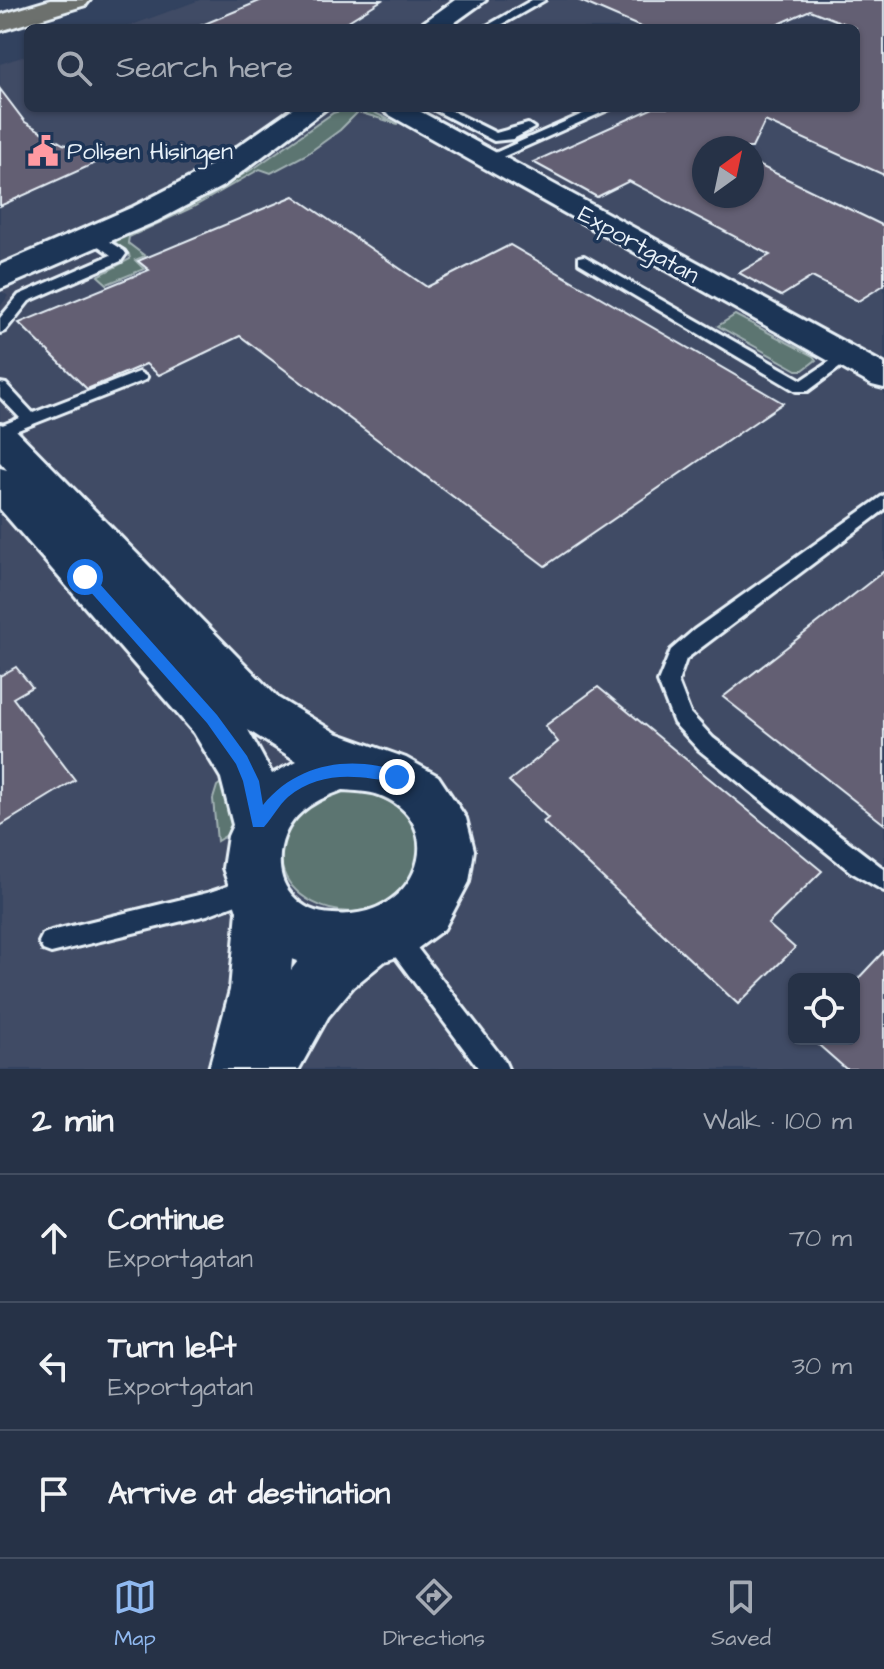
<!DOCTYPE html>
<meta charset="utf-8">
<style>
body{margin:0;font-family:"Architects Daughter",sans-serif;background:#323e52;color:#f1f3f6}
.controls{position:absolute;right:24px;bottom:24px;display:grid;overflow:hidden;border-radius:12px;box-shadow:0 2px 6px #0004}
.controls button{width:72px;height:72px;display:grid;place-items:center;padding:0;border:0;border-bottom:2px solid #424d60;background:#263247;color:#f1f3f6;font:40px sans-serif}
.compass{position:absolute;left:692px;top:136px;width:72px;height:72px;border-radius:50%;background:#263247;box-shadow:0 2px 6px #0004;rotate:33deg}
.stop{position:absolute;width:24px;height:24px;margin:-18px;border:6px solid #1a73e8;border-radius:50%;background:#fff}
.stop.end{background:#1a73e8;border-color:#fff;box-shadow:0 2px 8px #0008}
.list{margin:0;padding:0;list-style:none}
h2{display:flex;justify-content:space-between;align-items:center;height:104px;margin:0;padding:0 32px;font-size:34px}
h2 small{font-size:26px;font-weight:400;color:#a4aab4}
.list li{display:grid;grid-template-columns:52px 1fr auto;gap:24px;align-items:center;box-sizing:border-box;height:128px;padding:0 32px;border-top:2px solid #424d60}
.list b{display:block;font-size:30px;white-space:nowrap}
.list p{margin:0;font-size:26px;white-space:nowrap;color:#a4aab4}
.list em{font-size:26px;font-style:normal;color:#a4aab4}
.icon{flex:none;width:44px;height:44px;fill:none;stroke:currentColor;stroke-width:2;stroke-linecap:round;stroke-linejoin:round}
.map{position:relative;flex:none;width:884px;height:1069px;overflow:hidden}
.search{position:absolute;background:#263247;box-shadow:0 2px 6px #0004;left:24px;right:24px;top:24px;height:88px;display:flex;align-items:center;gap:20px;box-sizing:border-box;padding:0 28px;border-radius:12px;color:#a4aab4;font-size:30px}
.sheet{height:488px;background:#263247}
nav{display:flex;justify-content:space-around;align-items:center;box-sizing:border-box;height:112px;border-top:2px solid #424d60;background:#263247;font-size:22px;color:#a4aab4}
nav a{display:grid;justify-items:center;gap:4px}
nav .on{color:#90b9f0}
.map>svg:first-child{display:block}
</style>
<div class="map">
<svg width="884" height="1069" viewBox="0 0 884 1069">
<rect width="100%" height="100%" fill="#32425f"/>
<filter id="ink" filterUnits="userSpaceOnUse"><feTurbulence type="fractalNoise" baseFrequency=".0125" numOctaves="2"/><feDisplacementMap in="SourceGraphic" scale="16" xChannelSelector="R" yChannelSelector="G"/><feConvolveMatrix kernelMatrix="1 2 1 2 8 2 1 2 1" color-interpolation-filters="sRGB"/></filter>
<g filter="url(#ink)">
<path fill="#414b65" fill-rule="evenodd" d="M200,0H884V1069H0V307L8,296L0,290V64L28,55V108H856V28H124ZM704,148H752V196H704ZM794,979H854V1039H794Z"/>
<path fill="#5b7471" stroke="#a2b2b4" stroke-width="2" d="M346,109H367L398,124L358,112L340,130L307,154L271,173L260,169L193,207L129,237L128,243L145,256L135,260L144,269L107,284L98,276L130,259L129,254L115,242L116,239L198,200L256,167L333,113Z
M735,315L813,356L816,360L803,370H797L718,326Z
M233,774L235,830L217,841L213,799L217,786Z
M357,790C399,798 438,830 412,875C365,956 233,887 298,815C313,798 335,791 357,790Z"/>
<path fill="#645f73" stroke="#e8f1f8" stroke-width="2" d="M262,0H382L337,28H195Z
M578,0H884V175L765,121L752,148H704V196H752V162L884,226V285L858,301L812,277L781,296L739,273L770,255L629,181L597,197L533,162L653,108H856V28L810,10L770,28H643Z
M0,89L25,122L63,144L109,157L0,206Z
M294,196L427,287L510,245L783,403L545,566L240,336L159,375L146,364L87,389L19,323L149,270L138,261Z
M884,571V824L723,697Z
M16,667L32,687L13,698L75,780L0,826V676Z
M598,687L822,871L768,924L795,948L738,1004L543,822L548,818L509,781L558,742L545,726Z
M884,951V1069H846L812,1039H854V983Z"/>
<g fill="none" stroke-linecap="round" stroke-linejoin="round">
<defs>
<path id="service" d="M532,0H545L496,28H483Z
M431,108H446L496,133L528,124L534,128L513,139L494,141Z
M596,108H612L489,163L479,160Z
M95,233L124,251L126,254L121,261L29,301L5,331L0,333V318L19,295L111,255L90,240V234Z
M584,256L802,380L841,354H851L854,357L808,391H796L579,263V257Z
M139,372L147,377L145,380L0,437V426L20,418L0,397V383L6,384L33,413Z
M884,495V510L686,659L678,682L690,713L713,738L884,869V891L851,872L699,750L674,723L658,682L671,650L694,630Z
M252,878L260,881L263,888L260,895L207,915L51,953L43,950L39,942L43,934L51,931L207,893Z
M393,924L401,927L504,1060L508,1069H479L385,943L381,935L385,927Z"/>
<path id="minor" d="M382,108H414L884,364V388L872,385L386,113Z"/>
<path id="tertiary" d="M455,0H486L447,28H416Z
M293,108H327L223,186L157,221L0,289V265L133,207L201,172Z
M0,424L14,428L278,698L336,733L406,758L438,776L466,818L474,850L469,882L444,929L414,951L385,961L353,987L328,1017L299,1069H209L230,990L237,911L223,868L228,836L233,825L221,778L194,733L0,509V468L7,470L0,462ZM248,730L297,761L272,774ZM343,790C354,791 369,791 379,795C452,822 419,922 333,914C315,913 303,908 291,894C281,882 279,870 280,854C284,818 311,801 343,790ZM292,959L298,961L291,970Z"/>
<path id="motorway" d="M50,0H90L86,5L0,31V15Z"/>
</defs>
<use href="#service" stroke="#e8f1f8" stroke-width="6"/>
<use href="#minor" stroke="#e8f1f8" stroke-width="6"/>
<use href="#tertiary" stroke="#e8f1f8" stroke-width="6"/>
<use href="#motorway" stroke="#e8f1f8" stroke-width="6"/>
<use href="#service" fill="#1d3557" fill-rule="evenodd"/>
<use href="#minor" fill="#1d3557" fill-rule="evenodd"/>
<use href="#tertiary" fill="#1d3557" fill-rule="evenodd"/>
<use href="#motorway" fill="#6c706d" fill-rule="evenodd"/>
</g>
</g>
<path fill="#1a73e8" d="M85,572L90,573L217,715L247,756L259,781L263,805C298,762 352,755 402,772V781L397,783C359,775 320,770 288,797C279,805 272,818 264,827H253L243,781L236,764L207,723L80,580L78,577Z"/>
<defs>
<symbol id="civic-bare" viewBox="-9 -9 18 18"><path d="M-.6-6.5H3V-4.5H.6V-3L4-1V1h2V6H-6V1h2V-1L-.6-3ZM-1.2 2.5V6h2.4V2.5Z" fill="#ff9aa2" stroke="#1d3557" stroke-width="2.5" paint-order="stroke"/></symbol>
</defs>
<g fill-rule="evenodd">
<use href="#civic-bare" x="21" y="129" width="44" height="44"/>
</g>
<g text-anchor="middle" stroke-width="7" stroke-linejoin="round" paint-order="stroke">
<g font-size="24" fill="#e8f1f8" stroke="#1d3557" text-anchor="start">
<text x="67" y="159">Polisen Hisingen</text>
</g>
<g font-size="24" fill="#e8f1f8" stroke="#1d3557">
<text transform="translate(639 244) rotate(29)" y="8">Exportgatan</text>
</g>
</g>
</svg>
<div class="controls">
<button><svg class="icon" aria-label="locate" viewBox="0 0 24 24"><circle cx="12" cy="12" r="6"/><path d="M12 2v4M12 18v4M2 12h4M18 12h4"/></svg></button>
</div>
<svg class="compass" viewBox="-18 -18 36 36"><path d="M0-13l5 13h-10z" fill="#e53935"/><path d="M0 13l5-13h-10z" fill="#a4aab4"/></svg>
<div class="stop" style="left:85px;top:577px"></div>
<div class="stop end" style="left:397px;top:777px"></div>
<div class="search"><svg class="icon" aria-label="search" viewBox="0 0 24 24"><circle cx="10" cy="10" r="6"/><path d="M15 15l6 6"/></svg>Search here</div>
</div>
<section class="sheet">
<h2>2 min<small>Walk · 100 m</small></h2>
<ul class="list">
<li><svg class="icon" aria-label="ahead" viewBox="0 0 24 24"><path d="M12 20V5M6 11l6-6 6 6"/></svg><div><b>Continue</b><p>Exportgatan</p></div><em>70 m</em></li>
<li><svg class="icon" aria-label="left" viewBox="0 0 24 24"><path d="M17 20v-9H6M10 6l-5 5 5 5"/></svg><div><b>Turn left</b><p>Exportgatan</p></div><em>30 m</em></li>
<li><svg class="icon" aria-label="arrive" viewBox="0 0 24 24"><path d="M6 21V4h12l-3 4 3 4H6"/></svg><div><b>Arrive at destination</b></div></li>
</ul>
</section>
<nav>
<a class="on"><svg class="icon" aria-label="map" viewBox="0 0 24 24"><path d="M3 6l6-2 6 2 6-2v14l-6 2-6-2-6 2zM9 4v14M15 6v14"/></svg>Map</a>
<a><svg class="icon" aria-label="directions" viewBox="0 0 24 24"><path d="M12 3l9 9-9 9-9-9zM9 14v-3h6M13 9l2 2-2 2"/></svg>Directions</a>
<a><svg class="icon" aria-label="saved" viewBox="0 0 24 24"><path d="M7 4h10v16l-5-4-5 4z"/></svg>Saved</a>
</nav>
